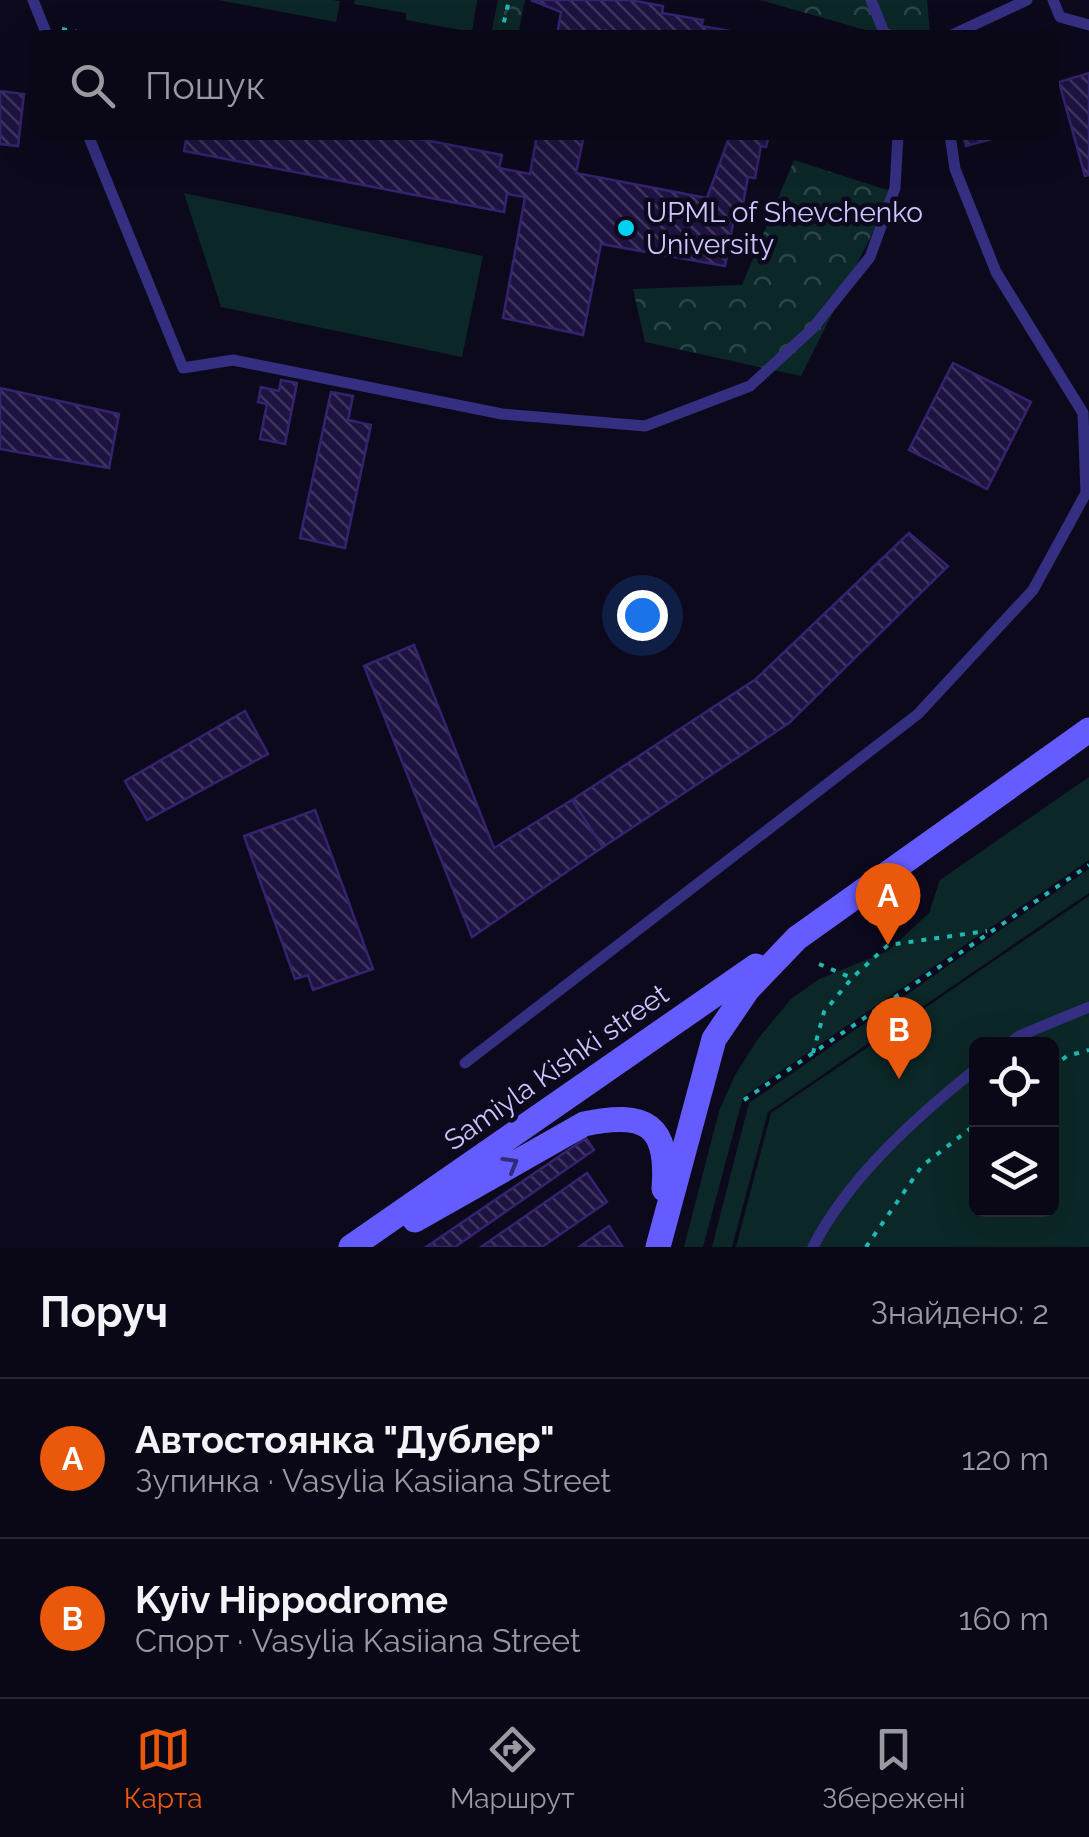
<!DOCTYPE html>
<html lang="uk">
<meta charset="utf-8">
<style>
body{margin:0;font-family:Raleway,sans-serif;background:#13101f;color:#f1f3f6}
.controls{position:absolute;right:30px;bottom:30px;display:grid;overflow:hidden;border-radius:15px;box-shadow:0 10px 40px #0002}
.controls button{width:90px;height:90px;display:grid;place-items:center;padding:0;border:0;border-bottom:2px solid #2a2835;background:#0a0716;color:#f1f3f6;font:50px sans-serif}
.you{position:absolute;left:642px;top:615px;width:35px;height:35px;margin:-25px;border:8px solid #fff;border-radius:50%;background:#1a73e8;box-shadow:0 0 0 15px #1a73e833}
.badge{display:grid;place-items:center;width:65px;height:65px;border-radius:50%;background:#ea580c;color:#fff;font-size:32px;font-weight:700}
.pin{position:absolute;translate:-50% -82px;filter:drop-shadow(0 2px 5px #0008)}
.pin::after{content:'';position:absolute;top:52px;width:35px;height:30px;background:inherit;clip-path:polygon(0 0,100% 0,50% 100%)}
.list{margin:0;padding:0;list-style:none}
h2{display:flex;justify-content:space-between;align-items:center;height:130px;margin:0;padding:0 40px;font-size:42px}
h2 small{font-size:32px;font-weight:400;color:#9999a1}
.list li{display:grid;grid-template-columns:65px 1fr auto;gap:30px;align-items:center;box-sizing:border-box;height:160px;padding:0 40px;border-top:2px solid #2a2835}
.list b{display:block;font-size:38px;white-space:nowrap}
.list p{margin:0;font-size:32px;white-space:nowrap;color:#9999a1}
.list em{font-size:32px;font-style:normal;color:#9999a1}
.icon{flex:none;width:55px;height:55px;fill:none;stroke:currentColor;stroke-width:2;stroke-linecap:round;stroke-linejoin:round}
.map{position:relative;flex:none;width:1089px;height:1247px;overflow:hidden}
.search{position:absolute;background:#0a0716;box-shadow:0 10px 40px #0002;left:30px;right:30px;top:30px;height:110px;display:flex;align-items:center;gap:25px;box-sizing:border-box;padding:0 35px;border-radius:15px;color:#9999a1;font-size:38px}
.sheet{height:450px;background:#0a0716}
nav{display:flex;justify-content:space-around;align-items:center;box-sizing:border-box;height:140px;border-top:2px solid #2a2835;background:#0a0716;font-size:28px;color:#9999a1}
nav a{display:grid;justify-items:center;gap:5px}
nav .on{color:#ea580c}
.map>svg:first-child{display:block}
</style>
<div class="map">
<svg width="1089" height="1247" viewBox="0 0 1089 1247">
<defs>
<pattern id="forest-crowns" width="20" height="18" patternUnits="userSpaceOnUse" patternTransform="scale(2.5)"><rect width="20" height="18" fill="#0c2727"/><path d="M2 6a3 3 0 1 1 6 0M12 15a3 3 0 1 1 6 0" fill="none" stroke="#2e4547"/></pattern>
<pattern id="building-back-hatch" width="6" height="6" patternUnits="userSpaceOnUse" patternTransform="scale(2.5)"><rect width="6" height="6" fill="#1e1340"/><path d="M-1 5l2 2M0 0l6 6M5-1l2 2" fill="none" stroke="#3e345d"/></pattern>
</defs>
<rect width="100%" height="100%" fill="#0d091d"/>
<path fill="#0c2727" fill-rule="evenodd" d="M218,0H332L340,1L336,22Z
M355,0H477L472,32L406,20V13L354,4Z
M184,193L483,256L462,357L221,307Z
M1089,777V860L743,1097L703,1247H684L719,1111L734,1077L757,1040L791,999L819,979L888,951L929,913L940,880Z
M1089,869V893L768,1112L732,1247H712L749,1103Z
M1089,896V1247H736L771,1113ZM976,1044H1052V1210H976Z"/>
<path fill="url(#forest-crowns)" d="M498,0H525L518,35H491Z
M760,0H927L930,35H883Z
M794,160L893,192L801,376L645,342L633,289L742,285Z"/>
<path fill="url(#building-back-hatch)" stroke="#34236e" stroke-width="2.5" d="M531,0H630L663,6L662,13L703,20L701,26L741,33L619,35L605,30L604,35H557L561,12Z
M1089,73V175L1085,176L1059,82Z
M0,91L24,94L18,146L0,144Z
M187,135H399L502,155L499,168L530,174L537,135H584L576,173L707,198L730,135H769L766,147L761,146L755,178L748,177L742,209L736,208L725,266L601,244L583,335L503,318L525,197L507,194L504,212L184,151Z
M963,135H1006L966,146Z
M953,363L1031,402L987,489L909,450Z
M281,380L297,383L285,444L260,439L267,404L258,402L261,387L279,391Z
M0,388L119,414L109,468L0,449Z
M331,392L353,396L348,420L371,425L345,548L300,538Z
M909,533L948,566L789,723L603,847L572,800L756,679Z
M414,645L494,848L572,800L603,847L472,937L364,666Z
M245,711L268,754L147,820L125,781Z
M315,810L373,969L313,990L308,975L295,979L244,836Z
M586,1138L594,1150L455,1247H426Z
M587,1173L607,1202L542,1247H481Z
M609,1226L622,1246L579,1247Z"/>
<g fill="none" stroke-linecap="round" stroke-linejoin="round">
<path stroke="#1fb9b4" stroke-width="4" stroke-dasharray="5 8" stroke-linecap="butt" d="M62,29L92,35
M501,35L509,0
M819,964L852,978
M813,1053L824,1012L852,978L888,945L987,931
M1052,1067L1067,1056L1089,1050
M744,1100L1089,865
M866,1247L922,1166L976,1124"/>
<path stroke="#342f81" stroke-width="11" d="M33,0L47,35
M871,0L885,35
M1053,0L1060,17L1089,25
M952,35L1027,0
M88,135L183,368L233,360L502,414L645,426L750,386L813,328L870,257L895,188L898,135
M1009,1044L1019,1036L1089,1007
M465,1063L918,714L1033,590L1086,493L1083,413L996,272L955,169L950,135
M813,1247C848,1178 916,1117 976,1069"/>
<path stroke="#655cff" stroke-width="25" d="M415,1220L584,1124C646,1111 669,1124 664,1189
M351,1247L756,966
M658,1247L714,1039L748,989L797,938L1089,730"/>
</g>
<defs><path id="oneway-chevron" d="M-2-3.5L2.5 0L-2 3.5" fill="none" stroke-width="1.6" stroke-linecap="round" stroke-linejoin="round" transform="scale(2.5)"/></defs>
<use stroke="#302a77" href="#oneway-chevron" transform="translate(511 1164) rotate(-30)"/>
<circle fill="#00d1f0" stroke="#0d091d" stroke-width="4" cx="626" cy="228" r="10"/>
<g text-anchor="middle" stroke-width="9" stroke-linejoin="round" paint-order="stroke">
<g font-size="28" fill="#cec5ff" stroke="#0d091d" text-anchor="start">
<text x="646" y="222">UPML of Shevchenko<tspan x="646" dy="32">University</tspan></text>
</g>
<g font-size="28" fill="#cec5ff" stroke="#0d091d">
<text transform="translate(556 1067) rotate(-35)" y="10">Samiyla Kishki street</text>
</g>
</g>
</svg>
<div class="controls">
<button><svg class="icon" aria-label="locate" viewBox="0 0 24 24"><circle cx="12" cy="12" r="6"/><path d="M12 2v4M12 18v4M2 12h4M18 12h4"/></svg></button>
<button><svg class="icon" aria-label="layers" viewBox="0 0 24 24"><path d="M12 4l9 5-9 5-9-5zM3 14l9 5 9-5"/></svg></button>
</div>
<div class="you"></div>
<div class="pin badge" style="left:888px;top:945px">A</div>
<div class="pin badge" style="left:899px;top:1079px">B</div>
<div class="search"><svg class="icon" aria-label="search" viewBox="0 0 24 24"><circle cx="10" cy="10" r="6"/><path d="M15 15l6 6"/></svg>Пошук</div>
</div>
<section class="sheet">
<h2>Поруч<small>Знайдено: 2</small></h2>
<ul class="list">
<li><span class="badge">A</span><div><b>Автостоянка &quot;Дублер&quot;</b><p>Зупинка · Vasylia Kasiiana Street</p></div><em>120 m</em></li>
<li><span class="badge">B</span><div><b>Kyiv Hippodrome</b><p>Спорт · Vasylia Kasiiana Street</p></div><em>160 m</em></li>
</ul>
</section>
<nav>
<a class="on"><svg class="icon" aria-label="map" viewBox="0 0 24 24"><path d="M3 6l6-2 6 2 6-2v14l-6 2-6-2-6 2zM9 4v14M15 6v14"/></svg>Карта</a>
<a><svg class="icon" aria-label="directions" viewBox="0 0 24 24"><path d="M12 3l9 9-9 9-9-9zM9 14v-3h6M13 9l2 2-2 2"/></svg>Маршрут</a>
<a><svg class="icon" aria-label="saved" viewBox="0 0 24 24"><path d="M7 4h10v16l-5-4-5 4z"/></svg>Збережені</a>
</nav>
